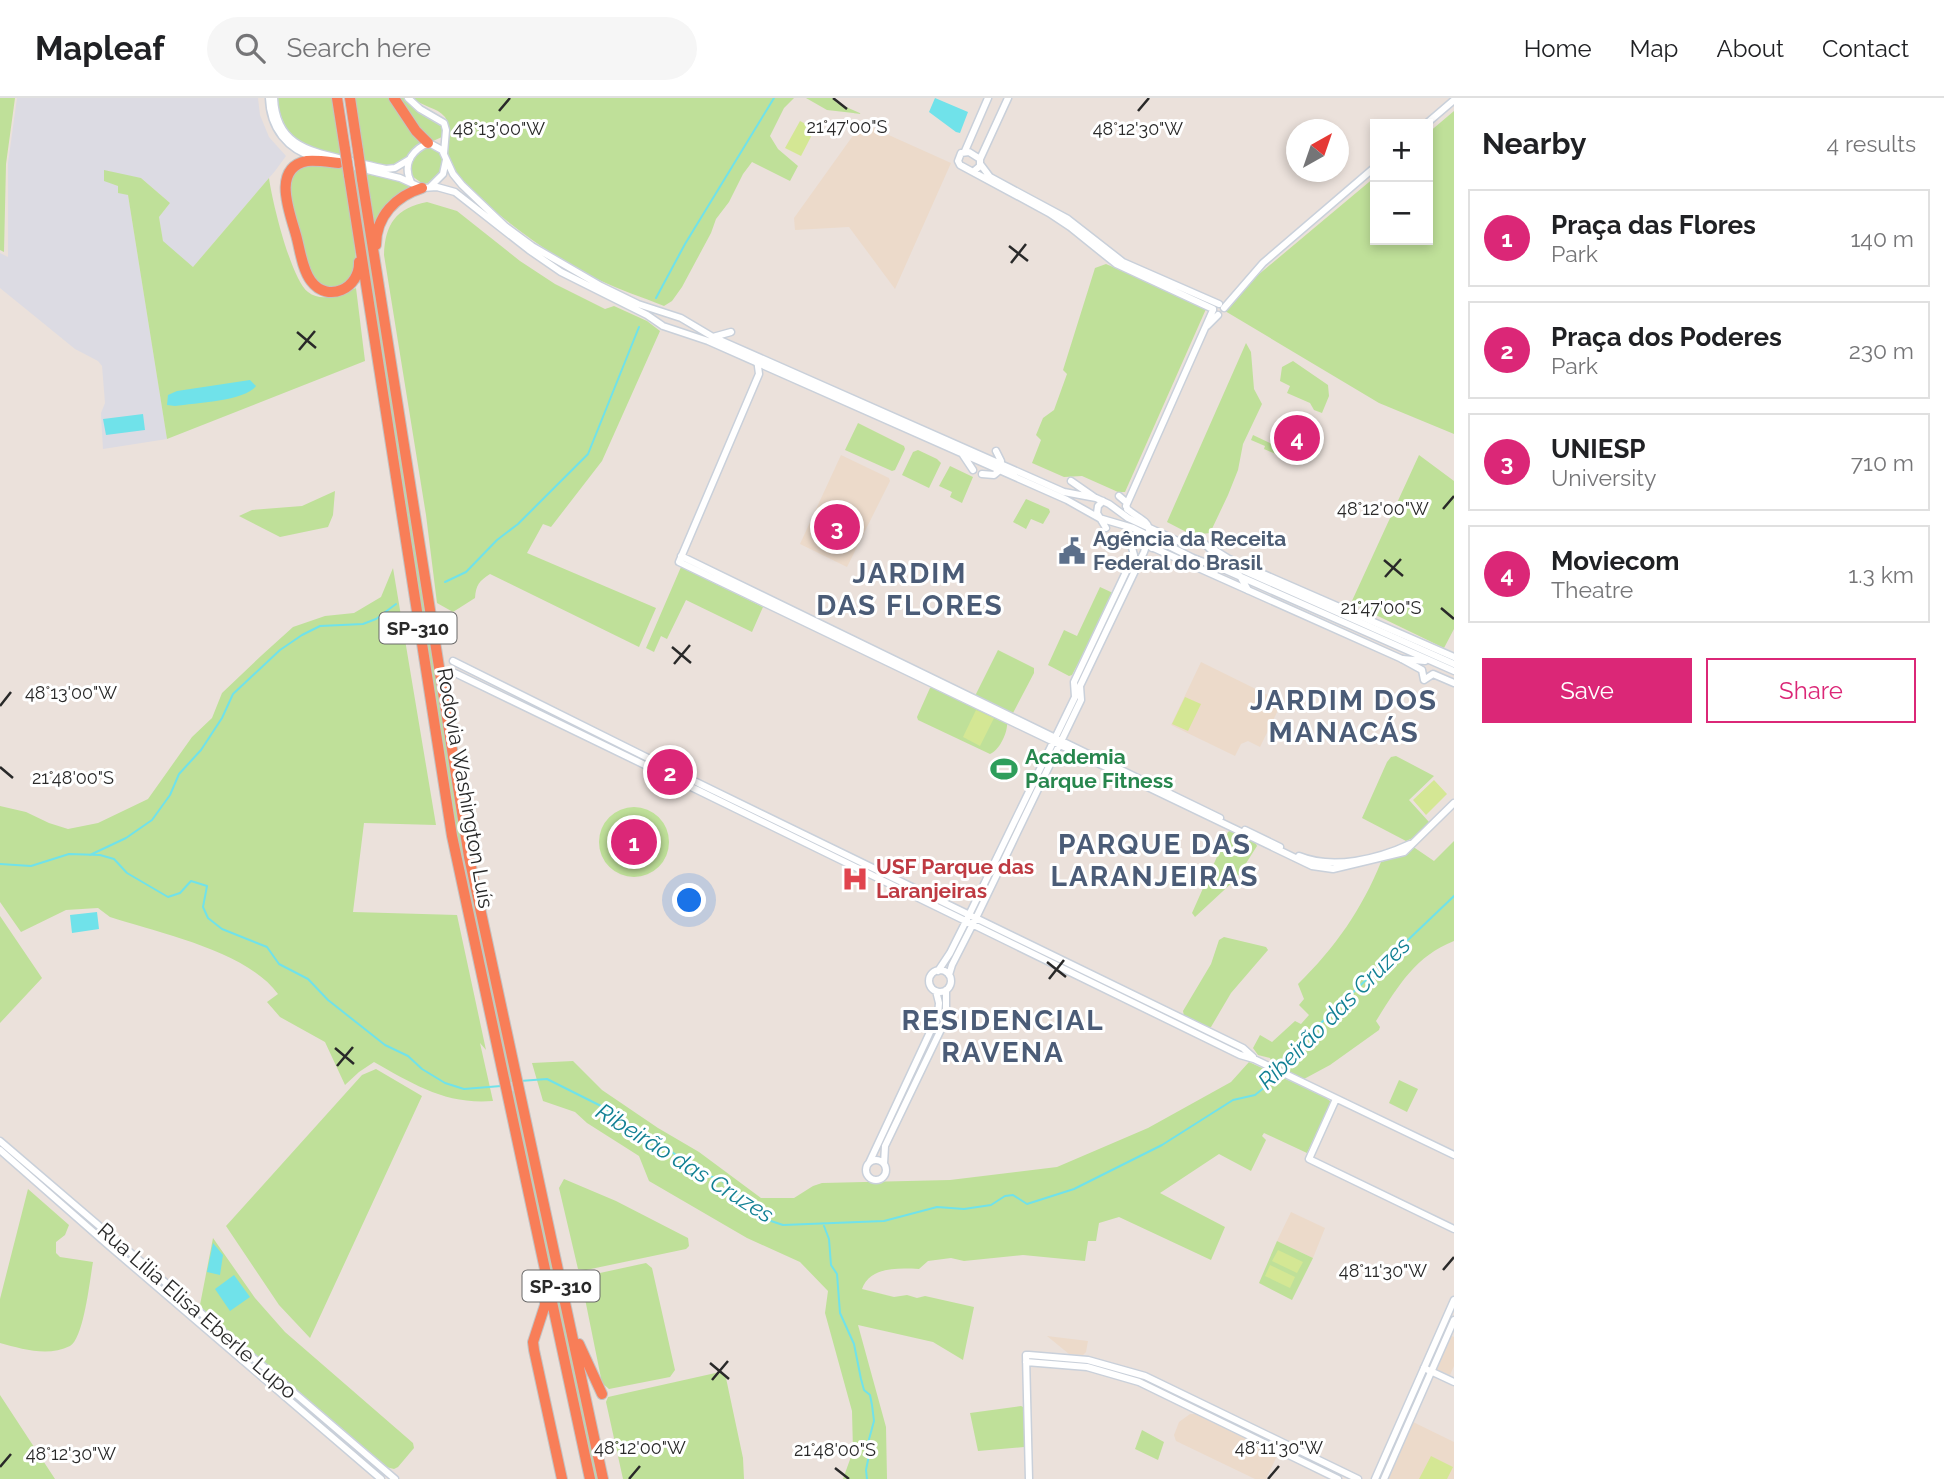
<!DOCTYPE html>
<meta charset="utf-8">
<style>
body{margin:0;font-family:Raleway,sans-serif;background:#f6f6f6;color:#202124}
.controls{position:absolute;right:21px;top:21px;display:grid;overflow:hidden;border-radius:0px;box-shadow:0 4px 10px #0003}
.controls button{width:63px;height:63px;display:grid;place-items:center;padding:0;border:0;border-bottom:2px solid #e0e0e0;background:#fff;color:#202124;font:35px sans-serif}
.compass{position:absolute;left:1286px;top:21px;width:63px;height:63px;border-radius:50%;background:#fff;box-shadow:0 4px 10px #0003;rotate:40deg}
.you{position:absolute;left:690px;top:803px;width:24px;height:24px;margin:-18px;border:5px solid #fff;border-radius:50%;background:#1a73e8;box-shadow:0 0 0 10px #1a73e833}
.badge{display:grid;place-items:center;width:46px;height:46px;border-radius:50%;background:#db2777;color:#fff;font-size:23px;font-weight:700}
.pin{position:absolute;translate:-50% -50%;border:4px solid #fff;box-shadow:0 2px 7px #0006}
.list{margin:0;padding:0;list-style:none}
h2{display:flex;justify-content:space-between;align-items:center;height:91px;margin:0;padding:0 28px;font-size:30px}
h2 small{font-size:23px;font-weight:400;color:#757577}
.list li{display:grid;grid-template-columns:46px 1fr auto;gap:21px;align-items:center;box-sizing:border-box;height:98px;margin:0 14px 14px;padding:0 14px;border:2px solid #e0e0e0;border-radius:0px}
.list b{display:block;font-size:26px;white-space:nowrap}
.list p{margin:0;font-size:23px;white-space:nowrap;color:#757577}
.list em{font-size:23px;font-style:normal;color:#757577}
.actions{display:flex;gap:14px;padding:21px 28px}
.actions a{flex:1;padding:16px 0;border:2px solid #db2777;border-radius:0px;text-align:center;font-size:24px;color:#db2777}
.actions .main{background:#db2777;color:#fff}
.icon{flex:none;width:38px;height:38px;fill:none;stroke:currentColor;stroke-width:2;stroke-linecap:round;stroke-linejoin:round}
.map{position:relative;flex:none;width:1454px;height:1381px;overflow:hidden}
header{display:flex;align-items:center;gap:42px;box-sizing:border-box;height:98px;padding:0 35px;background:#fff;border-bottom:2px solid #e0e0e0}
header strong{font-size:33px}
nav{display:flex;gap:38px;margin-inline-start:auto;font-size:24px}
.search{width:490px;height:63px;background:#f6f6f6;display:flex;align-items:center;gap:18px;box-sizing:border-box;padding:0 24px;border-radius:38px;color:#757577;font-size:26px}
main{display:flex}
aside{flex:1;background:#fff}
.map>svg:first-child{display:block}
</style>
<header>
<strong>Mapleaf</strong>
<div class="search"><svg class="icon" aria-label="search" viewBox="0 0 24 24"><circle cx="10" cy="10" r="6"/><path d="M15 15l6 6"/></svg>Search here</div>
<nav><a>Home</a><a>Map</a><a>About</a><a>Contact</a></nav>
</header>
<main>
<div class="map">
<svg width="1454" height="1381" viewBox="0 0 1454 1381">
<rect width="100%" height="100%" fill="#ebe1db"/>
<path fill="#dcdbe3" d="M17,0H258L260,17L269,39L286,58L275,73L193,169L163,144L159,119L170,105L141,80L115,76L108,72L118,88L128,97L167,341L103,351L101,315L105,305L102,268L98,263L75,251L0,190V155L8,159V65Z"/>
<path fill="#ecdaca" d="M862,25L951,65L895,191L849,129L795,132L794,120Z
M841,357L889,380L890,383L847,469L800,446Z
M1201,564L1280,603L1281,606L1260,649L1248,643L1241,646L1235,658L1171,627Z
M1291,1114L1325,1130L1313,1160L1277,1143Z
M1450,1237L1454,1239V1268L1450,1277L1435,1271Z
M1047,1238L1088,1243L1086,1254L1083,1257L1069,1256Z
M1190,1316H1198L1275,1353L1277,1358L1266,1381H1255L1176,1343L1174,1337L1179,1324Z
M1411,1323L1454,1344V1381H1386Z"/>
<path fill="#bfe099" d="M0,0H15L6,66L4,154L0,152Z
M277,0H333L342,58C303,50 283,42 277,0Z
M353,0H391L424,44C415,48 413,53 407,59C394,73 379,67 363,63Z
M397,0H405L421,15L440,24L443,32L442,39L433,43L425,38Z
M413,0H794L784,10L770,38L778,51L798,68L790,83L752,64L743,76L729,104L716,121L711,135L682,189L672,203L664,208C642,199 620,192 599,182C559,165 489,113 460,80C453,73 448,62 447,51C446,41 451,28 445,19C437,9 422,9 413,0Z
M806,0H832L837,5L862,16L827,12Z
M1454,13V336L1379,305L1225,213L1239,193L1375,79V142H1428V35Z
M432,49L439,53C447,67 440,75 430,85L423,86L412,78C408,63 417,51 432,49Z
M318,65L344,70L346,76L357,170L344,189L324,190L310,178L286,90L295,70Z
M104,72L141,80L170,105L159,119L163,143L193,169L269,80C272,103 291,181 308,194C322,205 342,196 356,190L365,263L167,341L128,97L118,95V88L104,83Z
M352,72L357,73L361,86L458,713L513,973V984H510L504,973L450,716Z
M365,76L402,83L416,90L405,95L375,135Z
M427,104L457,113L520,163L555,186L605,211L614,208L647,223L660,233L602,363L551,429L543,426L527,455L656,510L639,549L490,476C479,483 476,487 475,500L453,514L437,505L426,417L384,157C385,126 396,110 427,104Z
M1106,166L1202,207L1206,211L1125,394H1118L1082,378L1064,379L1032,365L1041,342L1036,337L1043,320L1054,312L1067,276L1063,272L1095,170Z
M1246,245L1251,254L1254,291L1262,306L1243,346L1238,372L1228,397L1210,435L1192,437L1167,424Z
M1293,263L1328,287L1329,298L1322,315L1314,312L1310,305L1287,295L1290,288L1280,283L1282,269Z
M858,325L904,348L905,351L895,372L892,373L845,352Z
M1253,337L1297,358L1294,364L1264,351L1265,348L1251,342Z
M918,352L937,361L941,365L929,390L902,377L913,354Z
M1419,357L1454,383V531L1444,550L1351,505Z
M950,368L973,379L962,405L950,399L952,394L939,388Z
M335,393L333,417L328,429L280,439L239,418L252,412L302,408Z
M1026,401L1049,411L1050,414L1043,426L1031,421L1026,431L1013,424Z
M681,469L763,509L752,534L686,502L667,541L661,538L654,554L646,550Z
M393,470L436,727L364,725L353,814L457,817L486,952L480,945L493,1003C446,1007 413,986 374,964L359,974L345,987L325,944L280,919L267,904L278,896C247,853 159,835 110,819L98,810L66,812L21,834L0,804V708L26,714L49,725L68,731L98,725L148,701L192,639L212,620L222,595L262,557L293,529L325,518L354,515L381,499Z
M1100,489L1113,495L1087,552H1085L1072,577L1069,578L1048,567L1064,532L1077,538Z
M998,552L1034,570V575L1013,615L975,598Z
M935,589L1007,625C1008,634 999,653 990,656L918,622L917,619L930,590Z
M654 674a16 16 0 1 1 32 0a16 16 0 1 1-32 0Z
M1396,658L1434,678L1409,702L1429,724L1413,740L1406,743L1362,720L1387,664L1391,659Z
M599 744a35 35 0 1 1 70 0a35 35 0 1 1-70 0Z
M1231,732L1255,744L1257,748L1236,781L1195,819L1192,815L1228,734Z
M1454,743V843C1415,858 1397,890 1376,923L1380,929L1379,932L1330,967L1304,981L1272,965L1270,960L1258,957L1253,950L1260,937L1272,944L1295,923L1301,926L1309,917L1299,907L1304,901L1298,886C1335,850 1362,811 1381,764L1408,756L1412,748L1434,763Z
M0,818L42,880L0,925Z
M1224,839L1266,849L1268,852L1231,895L1211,929L1207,930L1184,918L1183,913L1211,866L1219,842Z
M573,963L602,992L658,1030L699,1054L761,1100H794L813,1088L822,1085L950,1082L1057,1069L1148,1030L1231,984L1249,964L1325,999L1331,1004L1307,1055L1264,1035L1262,1038L1266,1042L1251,1073L1219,1056L1160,1095L1225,1129L1211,1162L1119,1119L1099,1125L1096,1143H1088L1085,1163L1023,1157L964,1163L951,1160L928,1163L919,1171C900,1170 870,1168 862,1191L894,1199L907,1197L917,1200L925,1198L974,1209L963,1262L933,1244L858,1227L886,1329L887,1381H843L853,1353L852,1313L825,1215L828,1193L800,1164L747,1140L649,1083L639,1058L587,1025L575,1014L543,1003L532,965Z
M376,971L422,998L310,1240L279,1207L226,1128L362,977Z
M1399,982L1418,991L1407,1014L1389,1005Z
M514,993L517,1003L601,1381H592L510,994Z
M564,1081L616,1103L688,1140L689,1148L686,1151L586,1172L578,1171L559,1090Z
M28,1091L69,1127L65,1137L56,1144V1155L60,1159L93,1164C90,1180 84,1240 70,1248C48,1259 22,1251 0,1245V1201Z
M213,1140L255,1200L285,1234L413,1345L414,1350L398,1369L394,1371L386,1369L199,1212Z
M1277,1143L1313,1160L1292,1202L1259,1185Z
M646,1165L652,1170L675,1272L670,1279L609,1291L602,1285L581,1181L586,1178Z
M720,1274L726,1280L743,1360L744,1381H623L606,1304L608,1299Z
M0,1297L55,1381H0Z
M1021,1308L1025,1310L1024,1349L978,1353L970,1315Z
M1142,1332L1164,1344L1158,1362L1135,1351Z"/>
<path fill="#d4e794" d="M800,23L815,31L801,58L785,50Z
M1185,599L1201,606L1188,633L1172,626Z
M976,612L994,620L980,648L963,639Z
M1434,682L1447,696L1426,717L1413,702Z
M1278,1152L1303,1164L1297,1175L1272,1163Z
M1270,1167L1295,1179L1290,1190L1265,1178Z
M1431,1358L1453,1369L1447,1381H1419Z"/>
<path fill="#70e2ea" d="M935,0L968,14L960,35L956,34L929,14Z
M250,282L256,288C245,303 195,305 175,308L167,307L168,297L177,293Z
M143,316L145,332L106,337L103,321Z
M97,814L99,831L72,835L70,817Z
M213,1145L223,1157L220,1177L207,1174Z
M234,1177L250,1199L230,1213L215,1191Z"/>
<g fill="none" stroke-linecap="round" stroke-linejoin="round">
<path stroke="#70e2ea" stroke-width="2" d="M656,200L685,146L774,0
M445,484L466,474L497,442L518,426L588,356L639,229
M90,757L126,740L152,722L170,697L179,676L201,652L222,620L233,596L280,552L302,537L320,528L363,526L376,521L396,506
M0,766L31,768L69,756L100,757L114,761L127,775L168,799L180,795L191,783L207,788L203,809L208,820L222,831L267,849L279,866L308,881L328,902L385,947L408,958L422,971L445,985L464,991L501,988
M1279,965L1454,798
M520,983L547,981L605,1010L626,1026L644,1034L701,1075L721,1082L771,1123L783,1127L884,1123L937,1109L964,1111L991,1107L1005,1098L1013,1097L1027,1106L1074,1091L1162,1047L1233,1002L1255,997L1265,989L1273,976
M824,1128L829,1141L831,1167L837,1176L840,1215L854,1246L861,1281L864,1292L870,1297L872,1307L874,1323L868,1345L870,1352L866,1372L867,1381"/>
<path stroke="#70e2ea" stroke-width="7" d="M1273,976L1279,965"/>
<defs>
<path id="tertiary" d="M408,0L420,11L444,25L446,32L444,55
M1426,26L1454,2
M965,53L988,0
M980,61L1008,0
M981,67L990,79L1068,121L1123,164L1219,206
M973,74L980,68V61L969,54L961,55L958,63L960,67L1049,115L1070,129L1116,166L1213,211
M1224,210L1263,165L1375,69
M1207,228L1218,217
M757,261L759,276L679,464L1312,768L1333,771L1404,754L1454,705
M1126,408L1213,212
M1129,439L1402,561L1422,572L1424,582L1433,576L1454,585
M1210,449L1229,461L1454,559
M681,458L1220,720
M453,563L654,663
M455,575L651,670
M650 675a19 19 0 1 1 38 0a19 19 0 1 1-38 0Z
M688,680L1243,950L1253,959
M685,686L1240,957L1254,961L1454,1057
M1245,732L1280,749
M1299,758C1333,772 1378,761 1410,746
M929 883a11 11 0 1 1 22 0a11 11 0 1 1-22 0Z
M938,873L950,855L969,817L1075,599L1074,584L1134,457L1129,439
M949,877L952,867L976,820L1081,602L1080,588L1144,454C1155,423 1148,427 1127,411L1126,404L1119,398
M1336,1001L1309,1061L1454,1131
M0,1043L395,1381
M0,1052L107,1146L381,1381
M866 1072a10 10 0 1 1 20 0a10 10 0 1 1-20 0Z
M869,1065L938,917L939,905L936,893
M884,1066L885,1048L946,921V892
M1026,1264L1087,1269L1139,1284L1338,1381
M1424,1270L1454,1284
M1029,1381L1026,1257H1029L1088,1262L1145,1278L1358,1381"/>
<path id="secondary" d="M269,0C270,30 287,52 316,60
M274,0C276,45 305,52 342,61C357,64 371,68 386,71L395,70L410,61
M347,67L400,80L422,90L437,89L455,94L529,152L561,174L647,217L663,228L708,243L1067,402L1099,420L1133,430L1193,460L1223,471L1454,573
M411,84C403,68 410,55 424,47L431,46L442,52L453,76L462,87L505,128L532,148L601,188L638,206L681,220L713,239L1064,394L1096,400L1109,406L1128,420L1180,444L1205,446L1221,462L1231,467L1454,566
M430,89L443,76L446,62
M713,239L731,234
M963,357L973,372
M982,376L994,377L1000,372L1001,363L996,353
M1071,383L1094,399
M1103,403L1098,408L1097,415L1106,430
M1152,450L1166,445
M1240,478L1248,492
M1402,561L1425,563
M1375,1381L1454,1202
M1384,1381L1454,1222"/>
<path id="motorway" d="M337,0L345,51
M350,0L358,53
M394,0L416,33L428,45
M339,65C329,64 317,62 307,63C271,70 290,115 296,137C300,151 302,171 311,183C328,206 360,190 359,164
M349,77L452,738L590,1381
M362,81L469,759L603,1381
M376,147C376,118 396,98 422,90
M545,1191V1207L533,1244L534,1252L562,1381
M579,1246L602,1296"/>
</defs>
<use href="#tertiary" stroke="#c9d0da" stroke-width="9"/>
<use href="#secondary" stroke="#c9d0da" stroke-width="9"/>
<use href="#motorway" stroke="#c3c3c3" stroke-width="12"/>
<use href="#tertiary" stroke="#fff" stroke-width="6"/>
<use href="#secondary" stroke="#fff" stroke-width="6"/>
<use href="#motorway" stroke="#f87e58" stroke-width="10"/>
<defs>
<path id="motorway-bridge" d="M345,51L349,77
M358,53L362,81"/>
</defs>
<use href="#motorway-bridge" stroke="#c3c3c3" stroke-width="12" stroke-linecap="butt"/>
<use href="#motorway-bridge" stroke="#f87e58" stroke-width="10"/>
</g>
<path fill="none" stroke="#292929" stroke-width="2.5" d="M833,0L847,11M499,13L510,0M1138,13L1149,0M1009,148L1028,163M1011,165L1026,146M297,234L316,250M299,252L315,233M1443,411L1454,398M1384,462L1403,478M1385,479L1401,461M1441,510L1454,521M672,549L691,565M674,566L690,547M0,608L11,594M0,669L13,680M1047,864L1066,879M1049,881L1064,862M335,950L354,966M337,968L353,949M1443,1172L1454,1159M710,1265L729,1281M712,1282L728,1263M0,1369L11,1356M835,1370L849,1381M629,1381L640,1368M1268,1381L1279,1368"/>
<defs>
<symbol id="civic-bare" viewBox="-9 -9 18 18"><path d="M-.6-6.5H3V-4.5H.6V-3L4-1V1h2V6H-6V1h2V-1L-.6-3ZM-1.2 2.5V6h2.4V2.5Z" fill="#5c6f8a" stroke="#fff" stroke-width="2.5" paint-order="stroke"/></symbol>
<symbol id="stadium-bare" viewBox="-9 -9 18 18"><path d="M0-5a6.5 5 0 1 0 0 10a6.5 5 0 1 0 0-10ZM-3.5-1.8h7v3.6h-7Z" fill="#2e9e5b" stroke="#fff" stroke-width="2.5" paint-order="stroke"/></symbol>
<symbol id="hospital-bare" viewBox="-9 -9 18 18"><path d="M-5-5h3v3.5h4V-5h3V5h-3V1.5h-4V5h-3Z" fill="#e0444e" stroke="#fff" stroke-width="2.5" paint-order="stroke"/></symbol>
</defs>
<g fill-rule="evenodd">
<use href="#civic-bare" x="1053" y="434" width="38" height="38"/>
<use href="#stadium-bare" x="985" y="652" width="38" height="38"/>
<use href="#hospital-bare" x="836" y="762" width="38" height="38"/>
</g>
<g text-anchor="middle" stroke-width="6" stroke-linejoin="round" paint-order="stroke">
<g fill="#fff" stroke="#696969" stroke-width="2">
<rect x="379.5" y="514.5" width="77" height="31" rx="5"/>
<rect x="522.5" y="1172.5" width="77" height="31" rx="5"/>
</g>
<g font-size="19" font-weight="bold" fill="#292929">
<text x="418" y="537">SP-310</text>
<text x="561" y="1195">SP-310</text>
</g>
<g font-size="21" font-weight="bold" fill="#4e5e75" stroke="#fff" text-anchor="start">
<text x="1093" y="448">Agência da Receita<tspan x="1093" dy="24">Federal do Brasil</tspan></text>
</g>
<g font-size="21" font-weight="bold" fill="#27864d" stroke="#fff" text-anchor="start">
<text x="1025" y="666">Academia<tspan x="1025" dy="24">Parque Fitness</tspan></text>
</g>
<g font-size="21" fill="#292929" stroke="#fff">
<text transform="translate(465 690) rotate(80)" y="7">Rodovia Washington Luís</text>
<text transform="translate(197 1213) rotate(41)" y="7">Rua Lilia Elisa Eberle Lupo</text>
</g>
<g font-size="21" font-weight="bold" fill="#be3a42" stroke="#fff" text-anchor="start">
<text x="876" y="776">USF Parque das<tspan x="876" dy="24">Laranjeiras</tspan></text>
</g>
<g font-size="23" font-style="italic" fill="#128194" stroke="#fff">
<text transform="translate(1334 915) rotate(-45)" y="8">Ribeirão das Cruzes</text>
<text transform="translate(685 1065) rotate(32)" y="8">Ribeirão das Cruzes</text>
</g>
<g font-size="28" font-weight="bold" letter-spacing="2" fill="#4b5c77" stroke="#fff">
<text x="910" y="485">JARDIM<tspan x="910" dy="32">DAS FLORES</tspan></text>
<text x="1344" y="612">JARDIM DOS<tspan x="1344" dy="32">MANACÁS</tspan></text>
<text x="1155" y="756">PARQUE DAS<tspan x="1155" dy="32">LARANJEIRAS</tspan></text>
<text x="1003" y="932">RESIDENCIAL<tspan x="1003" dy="32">RAVENA</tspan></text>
</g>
</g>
<g font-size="18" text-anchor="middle" fill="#292929" stroke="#fff" stroke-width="6" stroke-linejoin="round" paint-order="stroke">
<text x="847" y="35">21°47'00"S</text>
<text x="499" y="37">48°13'00"W</text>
<text x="1138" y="37">48°12'30"W</text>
<text x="1383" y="417">48°12'00"W</text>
<text x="1381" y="516">21°47'00"S</text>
<text x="71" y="601">48°13'00"W</text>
<text x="73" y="686">21°48'00"S</text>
<text x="1383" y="1179">48°11'30"W</text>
<text x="640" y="1356">48°12'00"W</text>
<text x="1279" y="1356">48°11'30"W</text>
<text x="835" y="1358">21°48'00"S</text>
<text x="71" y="1362">48°12'30"W</text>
</g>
</svg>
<div class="controls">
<button>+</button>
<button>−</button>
</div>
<svg class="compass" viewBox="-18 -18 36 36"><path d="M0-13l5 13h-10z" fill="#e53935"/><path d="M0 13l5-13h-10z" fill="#757577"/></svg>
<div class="you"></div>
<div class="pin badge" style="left:634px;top:744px">1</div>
<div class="pin badge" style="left:670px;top:674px">2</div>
<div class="pin badge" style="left:837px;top:429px">3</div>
<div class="pin badge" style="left:1297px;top:340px">4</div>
</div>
<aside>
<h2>Nearby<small>4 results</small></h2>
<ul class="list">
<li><span class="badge">1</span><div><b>Praça das Flores</b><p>Park</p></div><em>140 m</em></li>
<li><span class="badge">2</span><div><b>Praça dos Poderes</b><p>Park</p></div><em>230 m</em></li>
<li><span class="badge">3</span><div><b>UNIESP</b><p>University</p></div><em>710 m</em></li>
<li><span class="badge">4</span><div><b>Moviecom</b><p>Theatre</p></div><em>1.3 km</em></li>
</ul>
<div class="actions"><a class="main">Save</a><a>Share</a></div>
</aside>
</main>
